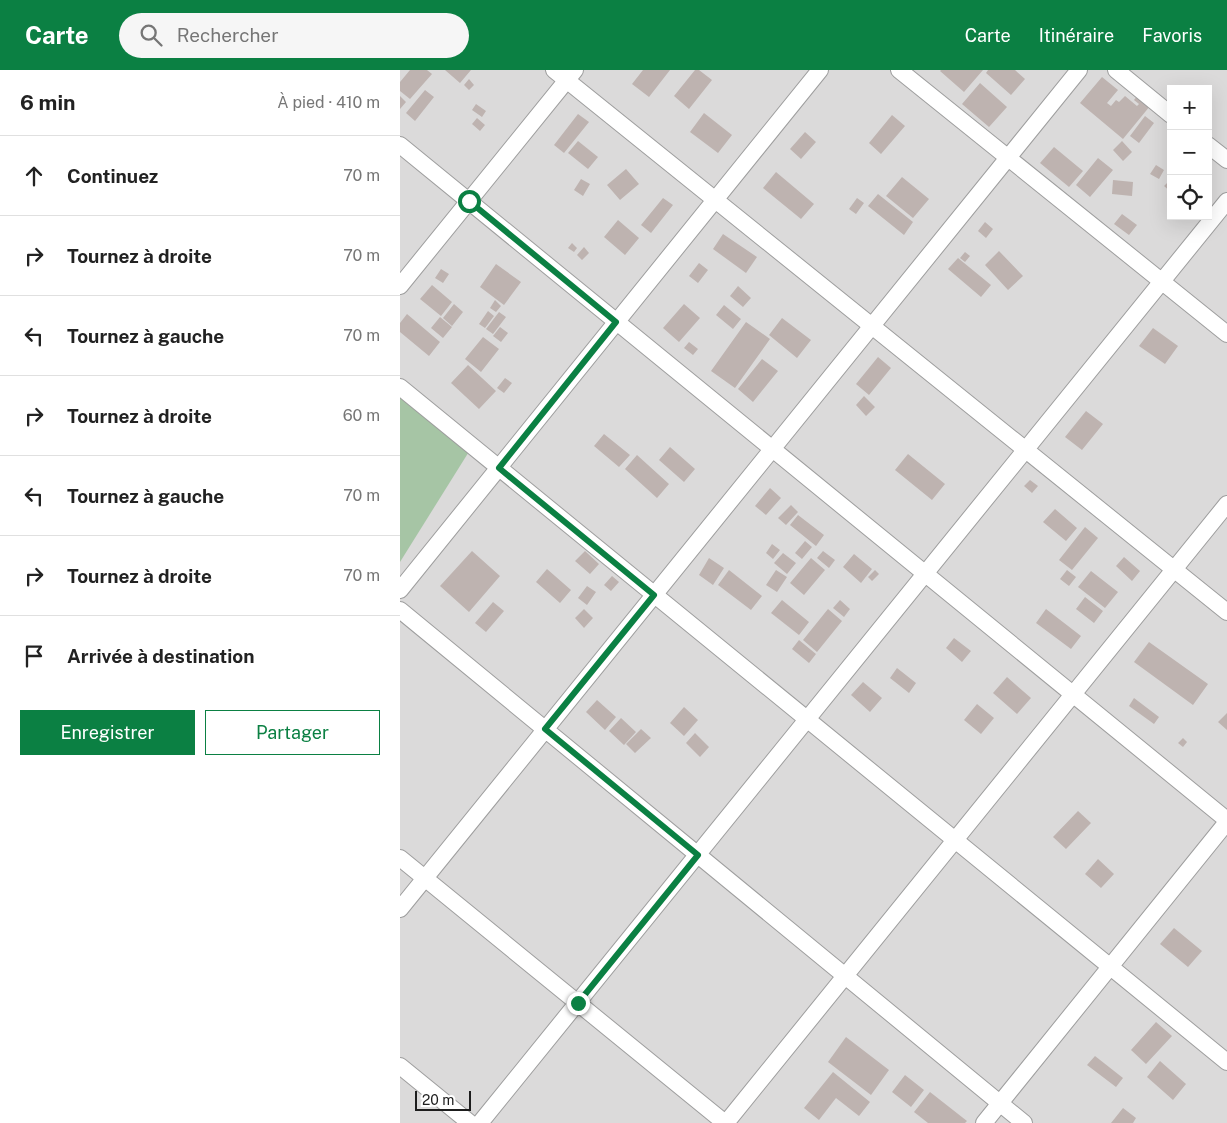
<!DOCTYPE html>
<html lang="fr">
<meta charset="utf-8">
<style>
body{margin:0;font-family:"Public Sans",sans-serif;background:#f6f6f6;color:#222}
.controls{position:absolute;right:15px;top:15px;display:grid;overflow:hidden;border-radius:0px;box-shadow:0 5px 20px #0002}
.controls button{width:45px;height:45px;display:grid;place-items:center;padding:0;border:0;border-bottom:1px solid #e0e0e0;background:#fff;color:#222;font:25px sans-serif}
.scale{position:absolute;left:15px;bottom:12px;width:56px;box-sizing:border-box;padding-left:5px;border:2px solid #1d1d1d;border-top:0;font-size:14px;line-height:18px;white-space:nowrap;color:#1d1d1d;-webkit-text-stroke:4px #fff;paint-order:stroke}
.stop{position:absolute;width:15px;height:15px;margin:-11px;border:4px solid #0b8043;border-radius:50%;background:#fff}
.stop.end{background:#0b8043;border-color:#fff;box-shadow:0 1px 5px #0008}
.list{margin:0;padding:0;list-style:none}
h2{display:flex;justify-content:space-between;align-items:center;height:65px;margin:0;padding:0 20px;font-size:21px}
h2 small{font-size:16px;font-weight:400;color:#767676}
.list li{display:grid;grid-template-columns:32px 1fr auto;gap:15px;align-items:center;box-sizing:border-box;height:80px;padding:0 20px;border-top:1px solid #e0e0e0}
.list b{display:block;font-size:19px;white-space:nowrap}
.list em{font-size:16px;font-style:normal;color:#767676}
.actions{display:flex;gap:10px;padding:15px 20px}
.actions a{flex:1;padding:11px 0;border:1px solid #0b8043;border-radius:0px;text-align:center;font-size:18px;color:#0b8043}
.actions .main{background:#0b8043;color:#fff}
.icon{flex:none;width:28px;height:28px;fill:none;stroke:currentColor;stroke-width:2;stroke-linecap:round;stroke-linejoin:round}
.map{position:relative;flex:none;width:827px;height:1053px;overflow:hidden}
header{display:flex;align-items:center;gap:30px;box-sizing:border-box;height:70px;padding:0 25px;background:#0b8043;color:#fff}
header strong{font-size:24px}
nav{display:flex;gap:28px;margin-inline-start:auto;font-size:18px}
.search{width:350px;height:45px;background:#f6f6f6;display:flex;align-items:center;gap:12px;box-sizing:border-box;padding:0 18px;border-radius:28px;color:#767676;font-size:19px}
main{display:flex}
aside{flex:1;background:#fff}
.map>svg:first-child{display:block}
</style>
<header>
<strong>Carte</strong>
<div class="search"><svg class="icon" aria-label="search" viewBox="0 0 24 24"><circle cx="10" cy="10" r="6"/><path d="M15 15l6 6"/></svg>Rechercher</div>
<nav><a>Carte</a><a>Itinéraire</a><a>Favoris</a></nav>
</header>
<main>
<aside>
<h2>6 min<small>À pied · 410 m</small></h2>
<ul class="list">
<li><svg class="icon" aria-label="ahead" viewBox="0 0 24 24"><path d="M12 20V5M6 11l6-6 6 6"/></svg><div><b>Continuez</b></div><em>70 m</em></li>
<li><svg class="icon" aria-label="right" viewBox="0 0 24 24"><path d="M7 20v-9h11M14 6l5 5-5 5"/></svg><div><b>Tournez à droite</b></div><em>70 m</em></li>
<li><svg class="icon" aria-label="left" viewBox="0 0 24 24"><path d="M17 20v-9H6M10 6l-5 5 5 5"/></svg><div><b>Tournez à gauche</b></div><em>70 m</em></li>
<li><svg class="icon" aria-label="right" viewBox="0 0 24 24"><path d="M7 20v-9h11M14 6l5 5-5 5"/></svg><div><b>Tournez à droite</b></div><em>60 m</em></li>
<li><svg class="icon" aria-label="left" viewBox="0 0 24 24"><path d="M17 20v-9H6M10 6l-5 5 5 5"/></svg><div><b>Tournez à gauche</b></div><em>70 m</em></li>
<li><svg class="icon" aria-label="right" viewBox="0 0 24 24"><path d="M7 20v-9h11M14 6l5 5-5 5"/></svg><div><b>Tournez à droite</b></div><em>70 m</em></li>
<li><svg class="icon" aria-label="arrive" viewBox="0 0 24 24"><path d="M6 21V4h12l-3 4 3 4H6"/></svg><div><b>Arrivée à destination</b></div></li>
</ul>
<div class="actions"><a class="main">Enregistrer</a><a>Partager</a></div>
</aside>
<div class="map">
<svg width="827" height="1053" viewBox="0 0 827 1053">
<rect width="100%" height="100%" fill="#ede8e3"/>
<path fill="#dbdada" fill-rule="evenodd" d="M0,0H827V1053H0ZM771,19H808V146H771Z"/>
<path fill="#a6c5a5" d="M0,324L70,380L0,492Z"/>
<path fill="#beb3b0" d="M10,0H27L32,4L10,29L0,21V12Z
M45,0H71L60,13Z
M243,0H270L249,27L232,14Z
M295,0H299L312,10L289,39L274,26Z
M541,0H583L564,22L540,1Z
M588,0H615L625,9L611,25L586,3Z
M702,7L718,20L707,33L711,36L716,30L719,32L725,26L737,36L739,34L734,30L738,25L750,36L723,69L680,33Z
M69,9L74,15L69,20L64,15Z
M580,13L607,37L589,57L562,34Z
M25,20L34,27L15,51L6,43Z
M0,26L6,32L0,39Z
M76,34L86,41L82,47L72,40Z
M304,43L332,65L318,83L290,62Z
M178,44L189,52L164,83L154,75Z
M492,45L505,56L481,84L469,73Z
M745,46L754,53L739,73L730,66Z
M77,48L85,55L80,61L72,54Z
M405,62L416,72L401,89L390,79Z
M178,71L198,87L188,99L168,83Z
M722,71L732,82L723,91L713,80Z
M654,77L683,101L669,117L640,93Z
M698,88L713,100L690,127L676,115Z
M756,95L764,100L759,109L750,104Z
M226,99L239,114L220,130L207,115Z
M376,102L414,134L401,149L363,118Z
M502,107L529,129L513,148L486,126Z
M181,109L190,114L183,126L174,120Z
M771,109V122L764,116Z
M713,110L733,112L732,126L712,124Z
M478,124L513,152L504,165L468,136Z
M263,128L273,135L251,163L241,155Z
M457,128L464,133L456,144L449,139Z
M722,144L737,155L729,165L714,154Z
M218,150L239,168L225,185L204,167Z
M585,152L593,159L586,168L578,161Z
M323,164L357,187L346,203L313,179Z
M172,173L177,178L174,182L168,178Z
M184,177L189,183L182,190L177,185Z
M599,181L623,206L608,220L585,195Z
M565,182L570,186L565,192L560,188Z
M558,188L591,215L581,227L548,199Z
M299,193L308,200L298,213L289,206Z
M96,194L121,212L104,235L80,217Z
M41,199L49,204L43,213L35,208Z
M32,215L52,232L41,246L20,229Z
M338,216L351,228L343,237L330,226Z
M95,230L101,236L96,242L90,238Z
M54,234L63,242L52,256L43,248Z
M284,234L300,248L279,272L263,258Z
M324,235L341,249L333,259L316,245Z
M88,241L94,246L85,258L79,254Z
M99,242L106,247L93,264L86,259Z
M7,244L40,272L29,286L0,262V253Z
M40,247L52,257L43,268L31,258Z
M382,248L411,270L397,288L369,265Z
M346,252L370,269L335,318L311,301Z
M100,257L108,263L101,272L93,266Z
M753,258L778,276L765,294L739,276Z
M83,267L99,279L81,302L65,289Z
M289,272L298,279L293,285L284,278Z
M478,287L491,298L469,325L456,314Z
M362,289L378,301L353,332L338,319Z
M68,295L96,321L79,339L51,313Z
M105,308L112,313L104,323L97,318Z
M464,326L475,337L466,346L456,335Z
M686,341L703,354L682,380L665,367Z
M204,364L230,385L219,397L194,376Z
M270,377L295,399L284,412L259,390Z
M508,384L545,414L532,430L495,400Z
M237,385L269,414L257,428L225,399Z
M630,410L638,416L632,423L624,416Z
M370,418L381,428L366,445L355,436Z
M391,435L398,442L386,455L378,448Z
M655,439L677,458L666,471L643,452Z
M398,445L424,465L416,476L390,455Z
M685,457L698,468L672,500L659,490Z
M405,471L412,477L402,489L395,483Z
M372,474L380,480L373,489L366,483Z
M72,481L100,506L69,542L40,516Z
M185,481L199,494L190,504L175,491Z
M423,481L435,490L429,498L417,488Z
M383,483L396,493L387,504L374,493Z
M454,484L472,499L461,513L443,497Z
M724,487L740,501L732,511L716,496Z
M309,488L324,498L313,515L299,505Z
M411,488L425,500L404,525L390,513Z
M147,499L171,520L160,533L136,512Z
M329,500L362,526L351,540L318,515Z
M376,500L387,507L377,522L366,515Z
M475,500L479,504L472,511L468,507Z
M667,500L676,507L669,516L660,509Z
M691,501L718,522L705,538L678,517Z
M212,506L219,512L211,521L204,515Z
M187,516L196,522L187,535L178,528Z
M685,527L703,541L694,553L676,539Z
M382,530L409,552L399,565L371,543Z
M440,530L450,539L444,547L433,538Z
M93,532L104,541L86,562L75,553Z
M184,539L193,548L184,558L175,548Z
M428,539L442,551L417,582L403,570Z
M646,539L681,566L671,579L636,553Z
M554,568L571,581L562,592L546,578Z
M399,570L416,584L409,593L392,579Z
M749,572L808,614L793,635L734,592Z
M497,598L516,613L509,623L490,608Z
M607,607L631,628L617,644L593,623Z
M463,612L482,628L470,642L451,625Z
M734,628L759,647L754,654L729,636Z
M197,630L216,647L205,660L186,642Z
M577,634L594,648L581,664L564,650Z
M284,637L298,650L284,666L270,653Z
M827,643V660L818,652Z
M221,648L236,662L224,675L209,661Z
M241,659L251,668L235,683L226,674Z
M295,663L309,677L300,687L286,673Z
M783,668L787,672L783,677L778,673Z
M678,741L691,753L666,779L653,767Z
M698,789L714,804L701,818L685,804Z
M774,858L802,881L788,897L760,874Z
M756,952L772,966L746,994L731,980Z
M446,967L489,1000L471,1025L428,992Z
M695,986L723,1008L716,1017L687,995Z
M760,991L786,1014L773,1030L747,1007Z
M433,1002L470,1032L459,1046L436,1028L419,1050L404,1038Z
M505,1005L524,1020L511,1037L492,1022Z
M530,1022L567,1051L565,1053H528L514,1042Z
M723,1038L736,1048L733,1053H711Z"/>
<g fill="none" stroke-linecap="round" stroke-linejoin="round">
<defs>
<path id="minor" d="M154,0L827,542
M499,0L827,264
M716,0L771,45
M0,75L827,750
M808,75L827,90
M0,216L175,0
M0,317L827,992
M0,520L420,0
M0,540L624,1053
M0,788L325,1053
M0,839L679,0
M0,996L70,1053
M80,1053L827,131
M326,1053L827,434
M584,1053L827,752"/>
</defs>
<use href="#minor" stroke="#9e9e9e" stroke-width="18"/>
<use href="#minor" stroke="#fff" stroke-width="16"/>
</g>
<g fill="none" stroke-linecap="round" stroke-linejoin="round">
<path stroke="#0b8043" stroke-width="6" d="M69,131L216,252L99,398L254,525L145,659L298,785L178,933"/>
</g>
</svg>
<div class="controls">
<button>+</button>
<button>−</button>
<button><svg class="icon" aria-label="locate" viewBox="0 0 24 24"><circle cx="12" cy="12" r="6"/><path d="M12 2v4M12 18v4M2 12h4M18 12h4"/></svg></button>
</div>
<div class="scale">20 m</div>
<div class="stop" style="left:69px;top:131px"></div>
<div class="stop end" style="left:178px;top:933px"></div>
</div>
</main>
